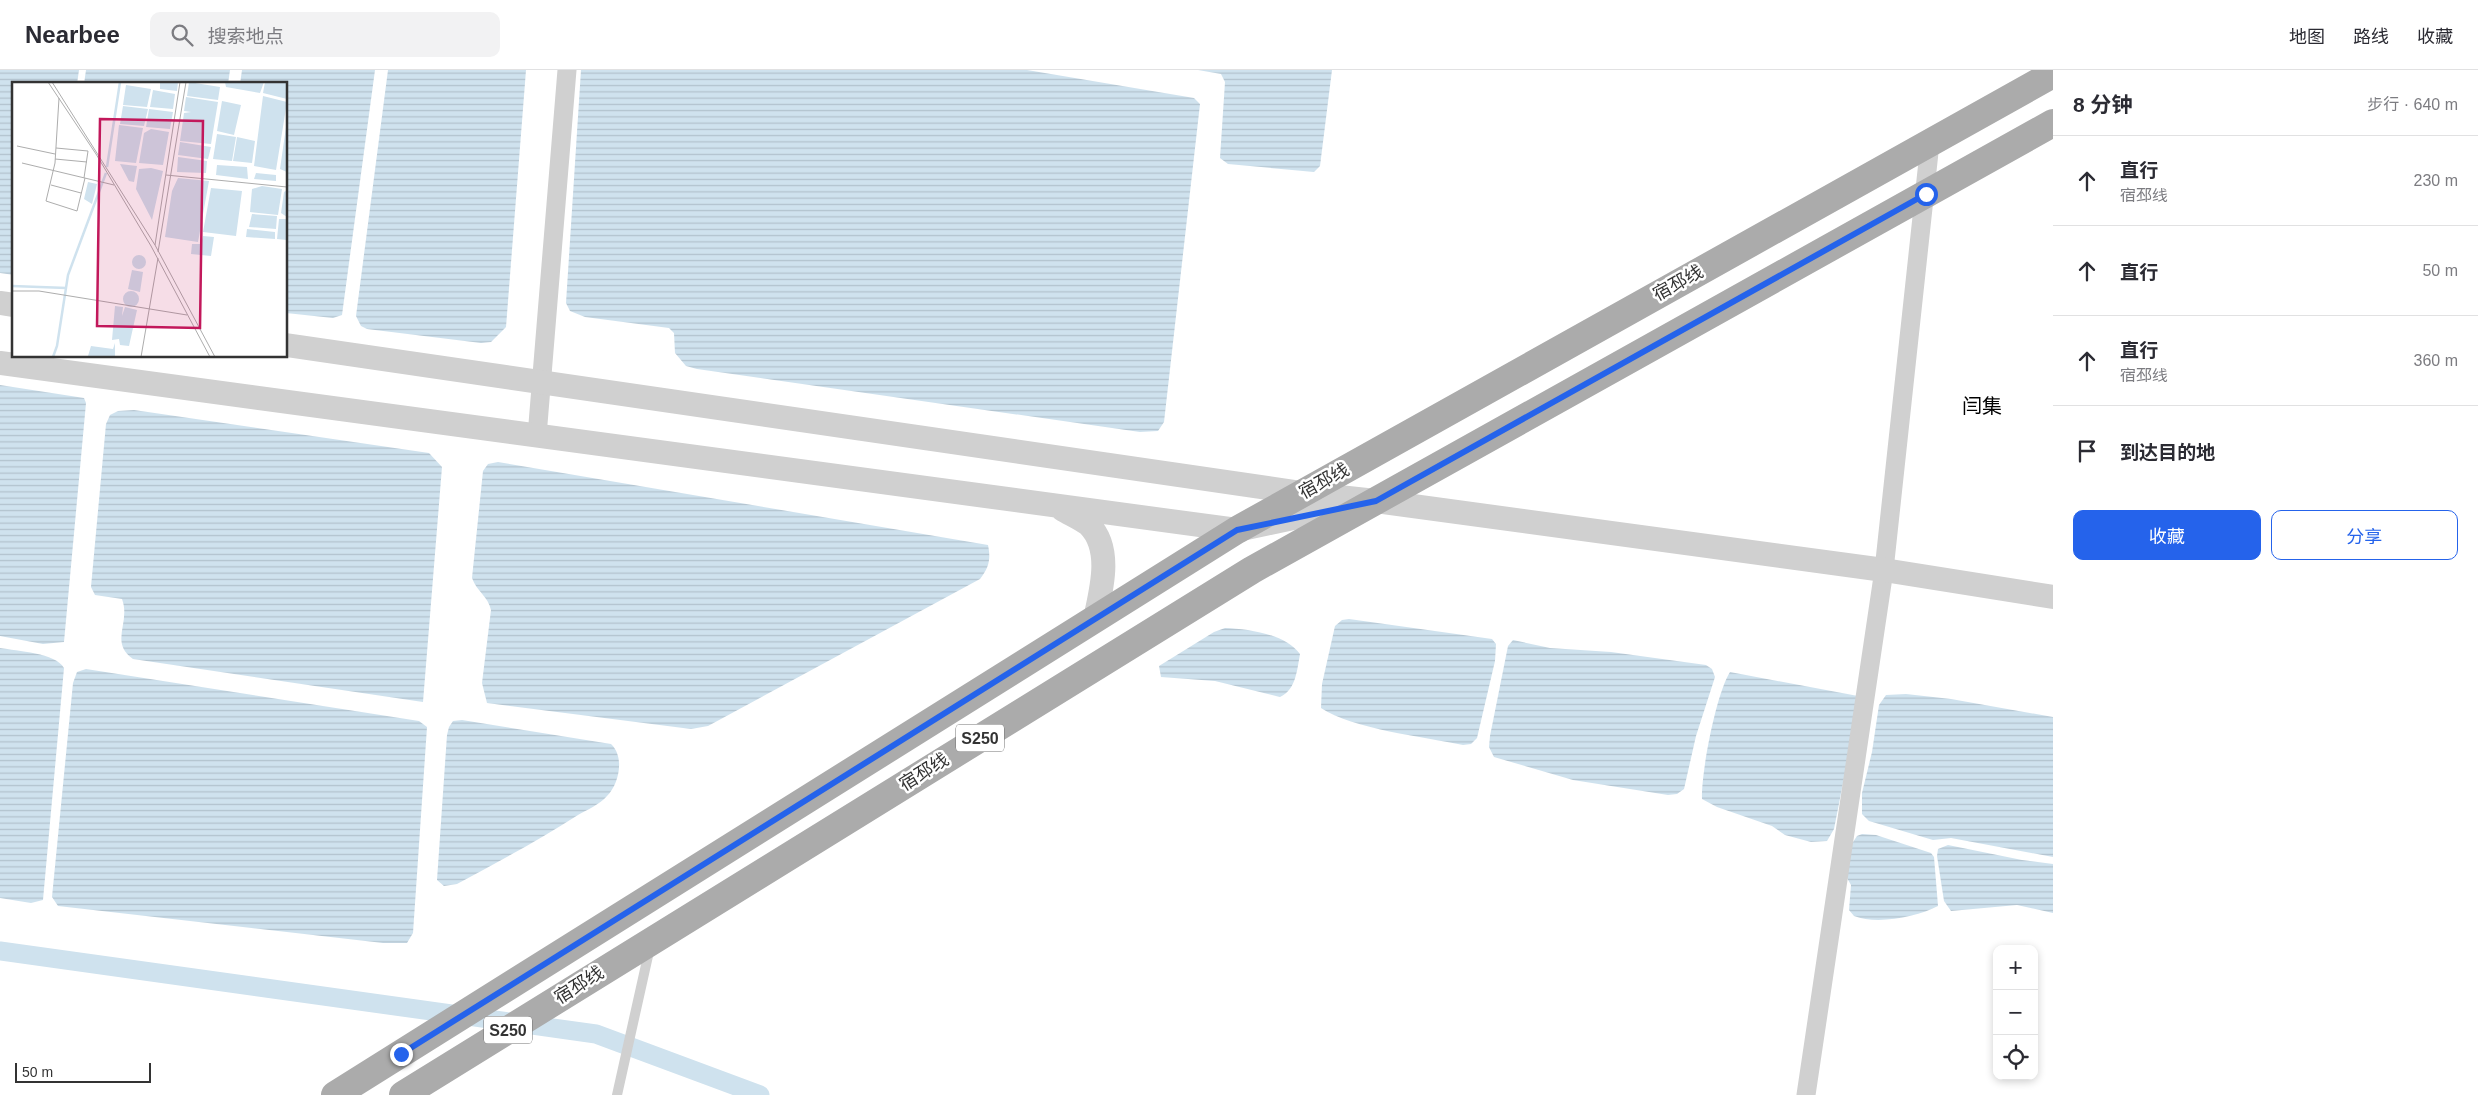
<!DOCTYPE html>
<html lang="zh">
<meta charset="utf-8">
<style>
body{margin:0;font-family:Arial,"Noto Sans SC",sans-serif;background:#f2f2f3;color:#2b2b33}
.controls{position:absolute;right:15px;bottom:15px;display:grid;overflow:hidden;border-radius:10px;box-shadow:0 2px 8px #0003}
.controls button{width:45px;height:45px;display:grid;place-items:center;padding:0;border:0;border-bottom:1px solid #e1e1e2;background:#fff;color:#2b2b33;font:25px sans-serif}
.scale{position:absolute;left:15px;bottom:12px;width:136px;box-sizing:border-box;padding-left:5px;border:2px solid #333;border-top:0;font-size:14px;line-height:18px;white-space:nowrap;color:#333;-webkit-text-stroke:4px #fff;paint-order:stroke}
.stop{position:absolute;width:15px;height:15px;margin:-11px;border:4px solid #2563eb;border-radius:50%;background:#fff}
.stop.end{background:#2563eb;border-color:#fff;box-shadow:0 1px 5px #0008}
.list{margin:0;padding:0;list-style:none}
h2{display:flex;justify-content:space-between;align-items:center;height:65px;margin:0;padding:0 20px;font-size:21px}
h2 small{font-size:16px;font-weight:400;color:#7c7c81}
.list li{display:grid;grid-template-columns:32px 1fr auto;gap:15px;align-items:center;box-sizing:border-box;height:90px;padding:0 20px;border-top:1px solid #e1e1e2}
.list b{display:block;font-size:19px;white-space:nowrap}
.list p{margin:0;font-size:16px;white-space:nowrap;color:#7c7c81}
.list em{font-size:16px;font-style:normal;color:#7c7c81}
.actions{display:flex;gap:10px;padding:15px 20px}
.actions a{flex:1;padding:11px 0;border:1px solid #2563eb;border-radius:10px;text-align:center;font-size:18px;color:#2563eb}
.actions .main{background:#2563eb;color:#fff}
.icon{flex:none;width:28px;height:28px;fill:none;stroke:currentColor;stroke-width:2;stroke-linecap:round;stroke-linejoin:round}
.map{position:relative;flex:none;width:2053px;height:1025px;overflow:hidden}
header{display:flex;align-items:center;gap:30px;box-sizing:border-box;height:70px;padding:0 25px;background:#fff;border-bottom:1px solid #e1e1e2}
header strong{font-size:24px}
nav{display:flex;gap:28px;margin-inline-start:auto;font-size:18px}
.search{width:350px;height:45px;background:#f2f2f3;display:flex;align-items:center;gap:12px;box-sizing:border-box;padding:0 18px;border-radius:10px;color:#7c7c81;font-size:19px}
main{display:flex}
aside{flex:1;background:#fff}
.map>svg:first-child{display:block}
</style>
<header>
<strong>Nearbee</strong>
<div class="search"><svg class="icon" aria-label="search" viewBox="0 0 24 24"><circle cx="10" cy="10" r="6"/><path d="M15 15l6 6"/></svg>搜索地点</div>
<nav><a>地图</a><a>路线</a><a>收藏</a></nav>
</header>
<main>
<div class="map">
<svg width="2053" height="1025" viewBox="0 0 2053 1025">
<defs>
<pattern id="water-rules" width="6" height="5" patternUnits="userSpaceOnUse" patternTransform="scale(1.25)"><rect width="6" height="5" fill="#cfe2ee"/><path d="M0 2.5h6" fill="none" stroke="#b2c2cd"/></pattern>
</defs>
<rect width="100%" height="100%" fill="#fff"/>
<path fill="url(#water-rules)" d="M0,0H79L77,14H14V205L0,203Z
M86,0H230L228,14H84Z
M242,0H375L342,245L333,248L286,243V14H240Z
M388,0H526L506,257L491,272L481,273L367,259L361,256L356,246Z
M581,0H1027L1194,28L1200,34L1164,352L1158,361L1140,362L697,299L686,296L675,283L674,263L669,258L585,247L570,241L566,233Z
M1198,0H1332L1320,96L1314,102L1228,94L1220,88L1225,12L1221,4Z
M0,315L84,328L86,333L64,572L43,574L0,566Z
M134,340L429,383L442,397L423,632L133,589C109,572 131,553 122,529L95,525L91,517L106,354L110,345L118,341Z
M498,392L988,475C991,489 989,498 980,509L708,656L691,659L487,633L482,613L491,540C488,526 477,522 472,508L483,401L488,394Z
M1349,549L1492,569L1496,574L1495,591L1477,668L1471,674L1463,675C1425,667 1352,659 1321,638L1322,614L1335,556L1342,550Z
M1225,558C1249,559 1285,564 1300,584C1297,600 1296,620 1280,627L1215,611L1161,607L1159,596L1214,562Z
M1513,570L1550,578L1611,582L1706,595L1712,599L1715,607L1696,666L1684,719L1677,724L1668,725L1573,710L1494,687L1489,677L1490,666L1508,576Z
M0,578C17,581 56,583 64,598L43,830L31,833L0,828Z
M86,599L419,651L427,657L413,863L407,873H383L58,836L52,827L73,613L77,602Z
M1730,602L1858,626L1859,632L1834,759L1827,771L1811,772L1785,765L1772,756L1717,737L1702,729C1701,703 1716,624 1730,602Z
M1906,624L1951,629L2053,647V787L1951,768L1933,770L1869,751L1862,744V723L1872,682L1879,635L1886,625Z
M462,650L611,674C625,687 619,714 607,726C600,734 587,740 578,745C539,770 498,792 457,814L444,816L437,810L447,665L449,657L453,651Z
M1862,764L1876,765L1931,783L1934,787L1938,836C1917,847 1877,855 1854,846L1849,840L1851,815L1847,808L1851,775L1857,766Z
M1948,775L2022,790L2053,794V843L2017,835L1951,841L1944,831L1937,786L1938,779Z"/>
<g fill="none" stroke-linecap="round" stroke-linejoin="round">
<path stroke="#cfe2ee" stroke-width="19" d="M0,881L596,964L760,1025"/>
<path stroke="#d0d0d0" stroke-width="10" d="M617,1025L650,877"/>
<path stroke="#d0d0d0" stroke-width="19" d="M537,366L567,0
M1806,1025L1884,500L1930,73"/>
<path stroke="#d0d0d0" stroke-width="24" d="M0,233L14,235
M286,275L1302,423L1376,431L1884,500L2053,527
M0,293L1237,460L1354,435
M1062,439C1070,444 1082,449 1089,455C1113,479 1101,521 1095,549"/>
<path stroke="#ababab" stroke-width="28" d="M335,1025L1237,460L2053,4
M403,1025L1252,500L2053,53"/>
</g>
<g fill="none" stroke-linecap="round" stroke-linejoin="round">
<path stroke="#2563eb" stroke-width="6" d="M401,984L1237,460L1376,431L1926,124"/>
</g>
<g text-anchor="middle" stroke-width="5" stroke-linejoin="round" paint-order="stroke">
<g fill="#fff" stroke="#707070" stroke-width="1">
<rect x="956" y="654.5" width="48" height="27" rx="4"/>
<rect x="484" y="946.5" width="48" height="27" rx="4"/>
</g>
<g font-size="16" font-weight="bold" fill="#333">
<text x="980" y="674">S250</text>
<text x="508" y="966">S250</text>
</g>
<g font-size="18" fill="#333" stroke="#fff">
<text transform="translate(1678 213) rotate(-29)" y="6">宿邳线</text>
<text transform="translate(1324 411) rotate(-29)" y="6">宿邳线</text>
<text transform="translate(924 702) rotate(-32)" y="6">宿邳线</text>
<text transform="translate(579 915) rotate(-32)" y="6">宿邳线</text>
</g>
<g font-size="20" fill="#000" stroke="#fff">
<text x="1982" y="343">闫集</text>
</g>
</g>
<g transform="translate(12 12)">
<rect width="275" height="275" fill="#fff"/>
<path d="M148,0H166L165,9L148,7ZM177,0L208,5L206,18L175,14ZM213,0H252L248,11L214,5ZM253,0H275V17L251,11ZM114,3L139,7L135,25L111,23ZM141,8L163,12L161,27L138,25ZM251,14L275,20L264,88L242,84ZM174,15L206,20L199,62L168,59L172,31L179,30L172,29ZM210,19L229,23L222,53L205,49ZM111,24L136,27L132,44L108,42ZM137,27L161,30L158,47L134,45ZM275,38V90L268,87ZM107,43L131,46L124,81L103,79ZM139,47L157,50L151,83L127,81L132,51ZM205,52L224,55L220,79L201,77ZM225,55L243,59L240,81L221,79ZM168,60L199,65L196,77L166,73ZM166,75L195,79L194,91L165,90ZM108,82L125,84L122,100L117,99ZM205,83L235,85L236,97L204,93ZM139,86L151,89L140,138L124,107L127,87ZM244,91L264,93V99L242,97ZM166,96L197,99L186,160L153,155L160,109ZM76,100L85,102L80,122L72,117ZM250,104L270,107L266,133L238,130L240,107ZM199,106L230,109L224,154L191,150ZM275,108V135L269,131L272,110ZM240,132L265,134L264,147L237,145ZM267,137H275V158L265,157ZM235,147L263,150V157L234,155ZM191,154L202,155L199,174L179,172L180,162H189ZM120 180a7 7 0 1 1 14 0a7 7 0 1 1-14 0ZM120,188L131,190L128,210L116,207ZM111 217a8 8 0 1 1 16 0a8 8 0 1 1-16 0ZM103,224L111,225L110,234L113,225L125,228L117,264L108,263L107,257L100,258ZM103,261V275L76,274L79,264L101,267Z" fill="#cfe2ee"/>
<path fill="none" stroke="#cfe2ee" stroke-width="2.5" d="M95,85L108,0M0,204L55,206M41,275L45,264L56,193L94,91"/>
<path fill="none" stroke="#adadad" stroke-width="1" d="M36,0L84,72L139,164L198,275M40,0L143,163L203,275M47,16L43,81L34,119L65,129L73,96M5,64L43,72M44,66L76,69L72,96M43,77L75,80M10,81L102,103M154,93L275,105M39,103L69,111M143,163L168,0M146,170L174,0M0,209H27L175,233M129,275L146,176"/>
<path fill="#c2185b" fill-opacity="0.15" stroke="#c2185b" stroke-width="2.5" d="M88,37L191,39L188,246L85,244Z"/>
<rect width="275" height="275" fill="none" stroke="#333" stroke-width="2.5"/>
</g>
</svg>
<div class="controls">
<button>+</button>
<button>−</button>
<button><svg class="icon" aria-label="locate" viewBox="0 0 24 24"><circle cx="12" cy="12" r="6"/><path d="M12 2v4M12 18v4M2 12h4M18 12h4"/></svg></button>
</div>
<div class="scale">50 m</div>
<div class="stop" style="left:1926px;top:124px"></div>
<div class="stop end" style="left:401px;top:984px"></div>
</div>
<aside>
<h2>8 分钟<small>步行 · 640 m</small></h2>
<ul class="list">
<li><svg class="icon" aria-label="ahead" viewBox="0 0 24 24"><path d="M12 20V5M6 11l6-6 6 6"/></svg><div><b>直行</b><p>宿邳线</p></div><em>230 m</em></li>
<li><svg class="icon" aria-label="ahead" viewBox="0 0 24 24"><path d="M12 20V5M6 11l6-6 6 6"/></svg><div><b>直行</b></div><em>50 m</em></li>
<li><svg class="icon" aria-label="ahead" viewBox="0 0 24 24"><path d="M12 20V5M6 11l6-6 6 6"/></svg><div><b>直行</b><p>宿邳线</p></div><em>360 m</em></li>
<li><svg class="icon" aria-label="arrive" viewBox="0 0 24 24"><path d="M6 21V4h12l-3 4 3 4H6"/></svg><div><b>到达目的地</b></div></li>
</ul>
<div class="actions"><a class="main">收藏</a><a>分享</a></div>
</aside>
</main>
